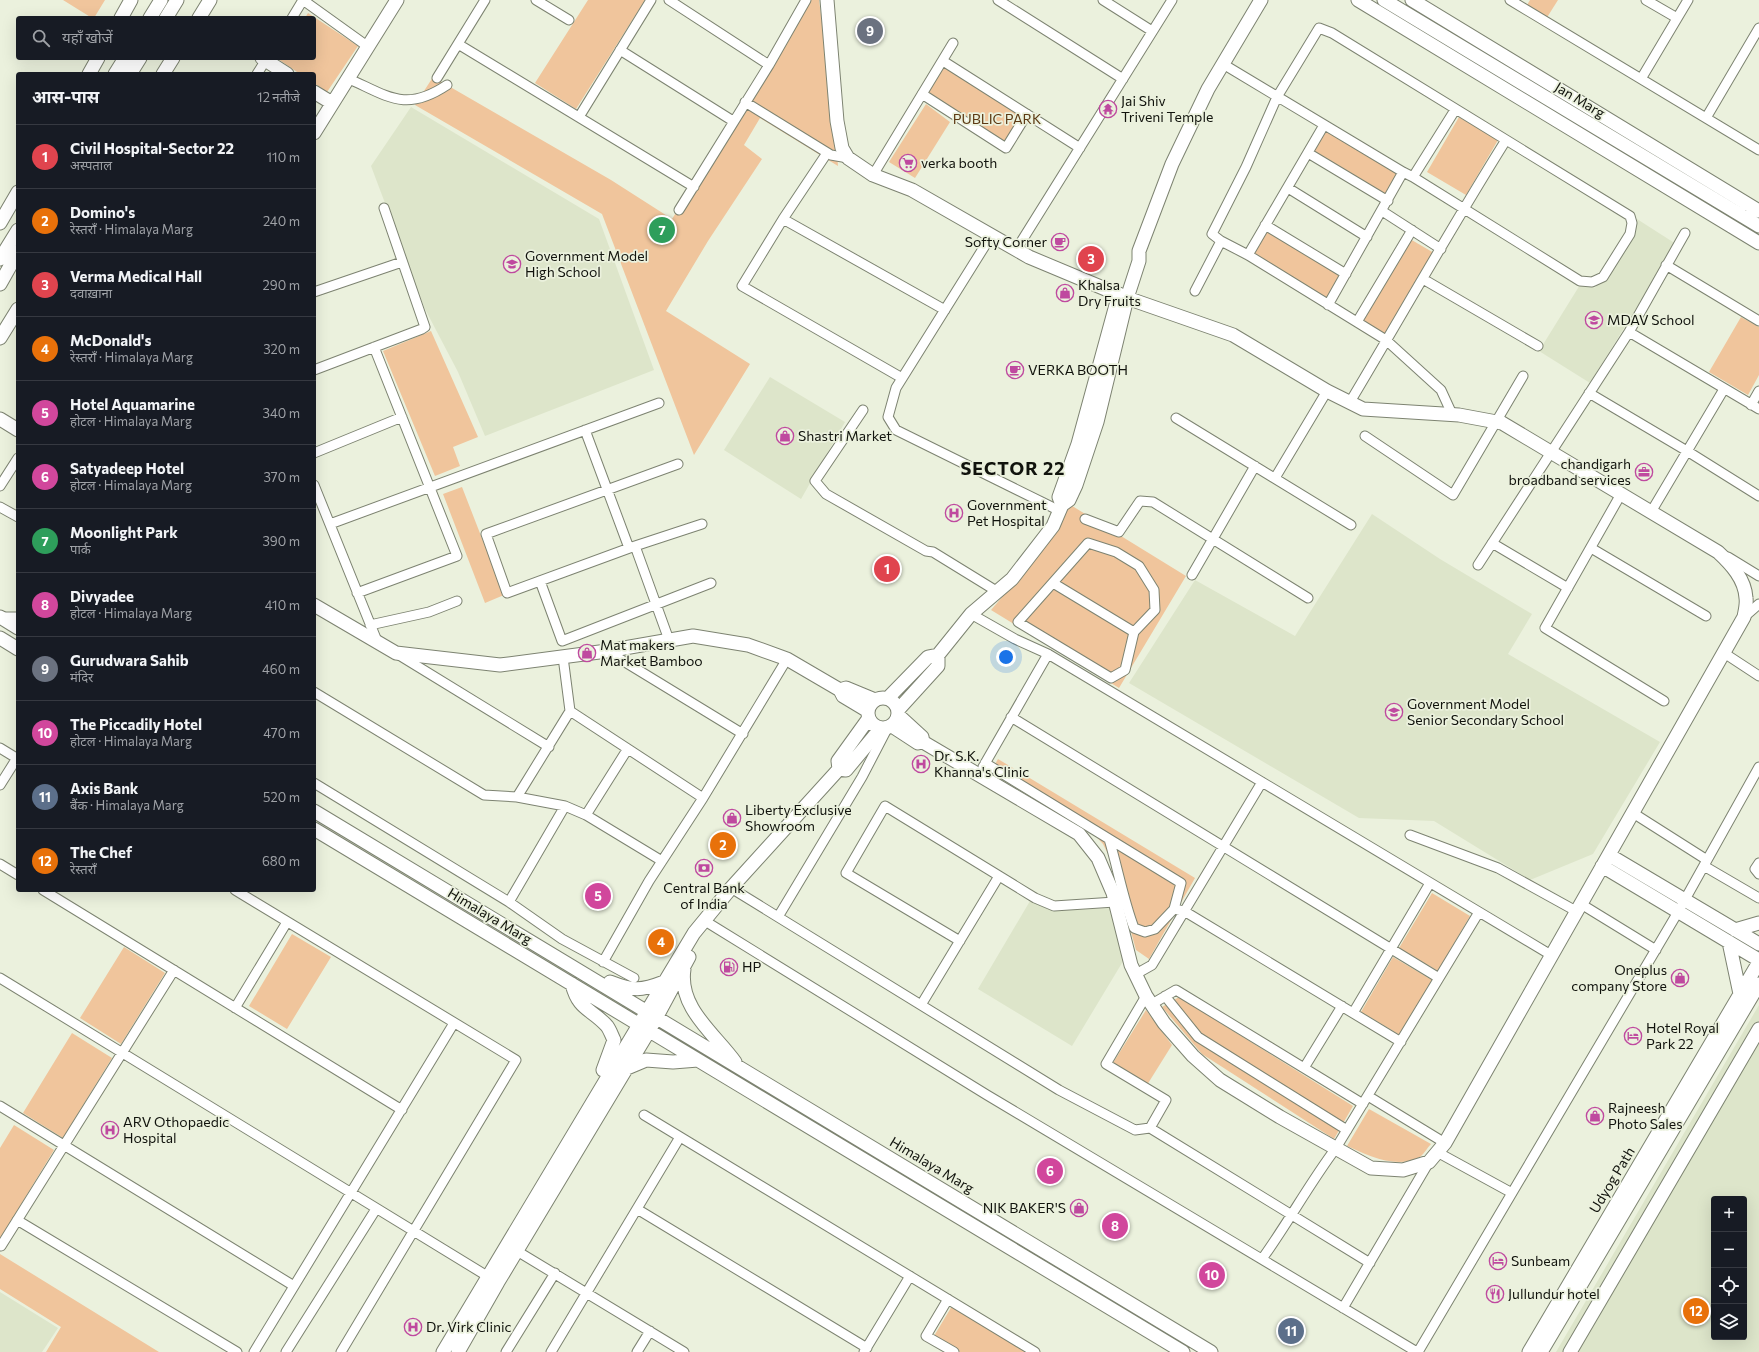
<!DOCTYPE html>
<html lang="hi">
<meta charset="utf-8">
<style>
body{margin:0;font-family:Commissioner,"Noto Sans Devanagari",sans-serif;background:#20242c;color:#f1f3f6}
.controls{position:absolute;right:12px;bottom:12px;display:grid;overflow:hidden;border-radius:4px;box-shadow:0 4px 16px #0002}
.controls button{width:36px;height:36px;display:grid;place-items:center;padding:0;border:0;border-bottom:1px solid #363941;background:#171b24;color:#f1f3f6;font:20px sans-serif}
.you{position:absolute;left:1006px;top:657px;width:14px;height:14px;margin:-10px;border:3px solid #fff;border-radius:50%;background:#1a73e8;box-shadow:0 0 0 6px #1a73e833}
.badge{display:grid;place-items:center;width:26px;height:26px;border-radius:50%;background:#0b8043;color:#fff;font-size:13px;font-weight:700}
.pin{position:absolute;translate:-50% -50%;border:2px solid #fff;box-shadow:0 1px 4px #0006}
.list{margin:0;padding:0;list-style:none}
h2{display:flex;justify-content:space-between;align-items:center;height:52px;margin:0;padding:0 16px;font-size:17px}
h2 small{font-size:13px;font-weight:400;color:#9ea1a6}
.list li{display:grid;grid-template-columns:26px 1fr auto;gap:12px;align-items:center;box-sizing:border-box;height:64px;padding:0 16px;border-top:1px solid #363941}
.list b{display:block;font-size:15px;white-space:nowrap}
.list p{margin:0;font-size:13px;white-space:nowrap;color:#9ea1a6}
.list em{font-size:13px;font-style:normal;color:#9ea1a6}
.icon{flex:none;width:22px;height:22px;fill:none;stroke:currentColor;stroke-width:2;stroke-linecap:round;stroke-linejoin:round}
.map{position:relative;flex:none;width:1759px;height:1352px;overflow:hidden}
.search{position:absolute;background:#171b24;box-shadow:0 4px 16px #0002;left:16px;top:16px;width:300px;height:44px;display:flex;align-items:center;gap:10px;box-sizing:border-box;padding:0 14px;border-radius:4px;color:#9ea1a6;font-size:15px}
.panel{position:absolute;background:#171b24;box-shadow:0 4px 16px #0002;left:16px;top:72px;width:300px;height:820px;border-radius:4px}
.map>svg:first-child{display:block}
</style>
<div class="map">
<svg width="1759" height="1352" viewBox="0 0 1759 1352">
<rect width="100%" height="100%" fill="#ebf1dd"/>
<path fill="#dde5ca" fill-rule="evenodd" d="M411,107L599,219L654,370L485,436L458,372L425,309L371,166Z
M1637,219L1676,244L1590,383L1539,351L1583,280L1595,288Z
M770,377L845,422L801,499L724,450Z
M1372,514L1440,559L1532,614L1508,654L1660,742L1593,854L1530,880L1434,821L1359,818L1129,683L1195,580L1295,636Z
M1030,901L1055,911L1110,908L1125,958L1072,1046L978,989Z
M1759,1005V1352H1556ZM1714,1199H1744V1337H1714Z
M0,1292L58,1328L42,1352H0Z"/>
<path fill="#f0c59c" d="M63,0H105L94,18H92Z
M588,0H645L576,109L535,83Z
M811,0H819L832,96L838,166L760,118L744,145L762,159L708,241L666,311L750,364L694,455L602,214L415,105L433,77L611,180L672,219Z
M1530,0H1558L1546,19L1527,5Z
M308,13L358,46L327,92L314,83V74H300L278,59L314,58V18H305Z
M943,61L1027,114L1006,148L922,94Z
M926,104L950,122L915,178L889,162Z
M1459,117L1498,140L1466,195L1427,172Z
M1329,125L1403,169L1386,197L1312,152Z
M1266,229L1341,276L1327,299L1252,253Z
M1410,239L1434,253L1385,336L1361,322Z
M1741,317L1759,327V375L1748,395L1709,372Z
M431,331L478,437L453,447L460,466L435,476L383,351Z
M462,487L504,595L485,603L443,494Z
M1069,504L1186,576L1119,688L991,610L1034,560Z
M998,759L1195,878L1149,959L1136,950L1112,862L1103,844L1090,830L993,768Z
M1432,893L1470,916L1438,971L1399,948Z
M292,934L331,957L287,1029L249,1006Z
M124,947L165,973L121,1044L80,1018Z
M1393,957L1432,980L1400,1035L1361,1012Z
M1179,997L1353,1106L1334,1139L1202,1054L1162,1007Z
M1146,1010L1172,1045L1147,1085L1113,1063Z
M72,1033L112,1058L63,1138L23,1113Z
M1369,1109L1431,1144C1427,1148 1423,1156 1418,1158C1395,1169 1367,1155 1347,1146Z
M14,1125L54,1150L0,1239V1148Z
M0,1254L159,1352H46L61,1327L0,1289Z
M952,1306L1028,1352H960L934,1336Z"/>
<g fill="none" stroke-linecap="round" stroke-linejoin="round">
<defs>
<path id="street" d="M303,0L367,46
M536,0L569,20
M669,0L769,65
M998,0L1123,79
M1103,0L1152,31
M1510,0L1759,150
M1646,0L1677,18
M292,18L303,0
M458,44L694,187
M620,50L733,121
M943,61L1080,148
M257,74L267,58
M347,78C388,96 405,113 447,85
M437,78L485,0
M1641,79L1688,0
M922,94L1006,148L1027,114
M745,102L831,155L848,158
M579,117L651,0
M1706,118L1759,28
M827,153L783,219L742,286L902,378
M1308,153L1388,201
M873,175L953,43
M1413,177L1455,110
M1288,188L1367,237
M679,210L769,65L806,0
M1382,211L1441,249
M783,219L945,310
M1265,225L1346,274
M991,236L896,388L888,417L896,430L1060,511
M1221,241L1248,255L1386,340L1441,390L1452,414
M1016,250L1172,0
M1248,255L1324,125
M1666,265L1759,321
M1423,279L1538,346
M1195,291L1221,241L1212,234L1246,167L1277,97L1319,28L1332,33L1630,216L1632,223L1630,234L1603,277L1592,282L1580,281L1413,177L1403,172L1223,64
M314,292L402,262
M1328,305L1403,172
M1357,322L1412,230
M1629,332L1759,409
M314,370L422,329L425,327L384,208
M1589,393L1687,451L1759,496
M1350,402C1402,315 1452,226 1506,140
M1751,405L1759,391
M863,410L815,481L826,494L926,551L933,552L998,592
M1176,418L1351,525
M585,430L629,548
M1365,436L1453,495L1523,376
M314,453L402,417
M678,464L486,534L507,593L635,546L702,524
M1275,478L1327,391
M314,485L377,641
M0,486L18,458
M1621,494L1545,628L1664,701
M0,507L18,517
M1651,512L1724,389
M1085,519L1119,532L1140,501L1153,502L1308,598
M330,524L659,403
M1088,543L1116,552L1139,566L1154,590L1155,610L1134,632L1125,670L1111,678L1018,622Z
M1492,543L1568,588
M635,546L669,640
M1591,548L1706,616
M1728,557L1759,576
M1478,565L1629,332L1685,233
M1192,575L1255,466
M540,581L562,641L711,583
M1053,583L1134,632
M357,593L457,556L374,347
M971,614L1015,639L1048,654L1551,955
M1,617H18
M1744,617L1759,604
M370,625L429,612L457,601
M607,651L743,734
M1724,653L1759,676
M399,655L549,747
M314,692L484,795L517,797L565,806L586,815L662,861
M570,711L703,798
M1011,717L1439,978
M0,748L18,759
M985,763L1181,883L1174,909L1155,929L1145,932L1134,928C1123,899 1118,869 1109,839
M983,767L1048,654
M314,783L509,902L562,939L634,978
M0,785L17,758
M517,797L570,711L563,657
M1633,813L1707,860
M586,815L627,750
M1410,835L1498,868L1576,911
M1759,863L1755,869L1759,874
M0,864L18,875
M1704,866L1759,898
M731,888L1059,1090L1135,1130L1150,1128
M43,890L402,1110
M235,890L516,1060L341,1352
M509,902L565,806
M1581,904L1656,950
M1174,909L1184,911L1401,1042
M778,917L862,777L888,727
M705,921L987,1095L1417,1352
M960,941L846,873L885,806L1035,898L1054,906L1115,902
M603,962L649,881L703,798L787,659
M1136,974L1152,965L1262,782
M0,978L492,1279
M1146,996L1106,1064L1166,1100L1150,1128L1370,1263
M1165,996L1198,1037L1347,1130
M1152,1004L1176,990L1363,1104
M921,1005L999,876
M235,1008L287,922
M1353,1013L1430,883
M1304,1068L1342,1006
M1368,1096L1445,1143
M0,1106L294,1286
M644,1115L1035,1352
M1437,1152L1512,1193
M637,1209L867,1348
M17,1220L237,1352
M1,1246L174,970
M512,1248L684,1352
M1262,1259C1288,1223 1309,1184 1336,1148L1479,912
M948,1299L926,1336L954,1352
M1343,1308L1429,1162
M254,1352L454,1023
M286,1352L376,1209
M506,1352L555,1273
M551,1352L680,1137
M637,1352L650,1331
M864,1352L910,1276
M1418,1352L1678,912L1759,767"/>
<path id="secondary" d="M827,0L837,121L842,148L848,158L873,175L912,190L1029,257L1127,298L1233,335L1327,391L1363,409L1459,415L1502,423L1718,552C1731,564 1745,579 1746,598C1747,604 1745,611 1744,617L1445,1143L1429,1162L1403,1170L1371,1168L1280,1117L1220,1080L1193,1056L1164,1023L1146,996L1131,965L1113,893L1098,858L1079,834L923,742
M1358,0L1759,243
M1384,0L1759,226
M1412,0L1759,211
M121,18L131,0
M150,18L161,0
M166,18L177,0
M199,18L210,0
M262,58L287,74
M89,74L98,58
M115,74L125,58
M130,74L140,58
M163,74L173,58
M314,92L332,103
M314,133L397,0
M0,223L18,192
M0,259L18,230
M0,284L18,252
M0,338L18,309
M0,419L18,430
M1062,505L1059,497L1078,444L1119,294
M314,605L396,653L500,665L607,651L693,636L748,645L787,659L840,690
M0,617L18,628
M0,638L18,649
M938,655L971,614L1012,579L1053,526L1062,505L1069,500L1076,485L1097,422L1127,298L1139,261V251L1172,164L1208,89L1261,0
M868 713a15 15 0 1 1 30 0a15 15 0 1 1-30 0Z
M888,698L928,657L938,655V666L898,710
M868,711L843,696L840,690L846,688L875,700
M869,718L838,761L839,769L846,770L881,728
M892,726L918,743L923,742L922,737L898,715
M314,811L1211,1352
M314,829L1183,1352
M1609,855L1759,944
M1602,866L1759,960
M1735,930L1759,923
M1729,942L1740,994
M684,969C678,1008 715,1034 735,1062
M610,982C633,991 641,991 664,982
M572,984C579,1011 591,1008 607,1026C610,1030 612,1036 614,1040L603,1070
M627,1068L646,1060L673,1062L698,1060
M443,1352L694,933L731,888L839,769
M458,1352L498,1282L649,1031L689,957
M1529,1352L1759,962
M1541,1352L1759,984
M1570,1352L1759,1029"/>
</defs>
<use href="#street" stroke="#7d8371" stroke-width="11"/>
<use href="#secondary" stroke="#7d8371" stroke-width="15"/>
<use href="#street" stroke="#fff" stroke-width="9"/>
<use href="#secondary" stroke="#fff" stroke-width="13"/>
</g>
<defs>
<symbol id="temple-ring" viewBox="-11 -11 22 22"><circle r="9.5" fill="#ebf1dd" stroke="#bf499f" stroke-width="1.5"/><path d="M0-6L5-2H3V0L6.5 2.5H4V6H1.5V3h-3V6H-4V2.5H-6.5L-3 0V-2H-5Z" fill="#bf499f"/></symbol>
<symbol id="supermarket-ring" viewBox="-11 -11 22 22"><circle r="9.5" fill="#ebf1dd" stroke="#bf499f" stroke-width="1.5"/><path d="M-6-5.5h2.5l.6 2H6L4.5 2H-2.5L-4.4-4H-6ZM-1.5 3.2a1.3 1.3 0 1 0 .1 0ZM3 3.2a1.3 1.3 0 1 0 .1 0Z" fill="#bf499f"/></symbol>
<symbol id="cafe-ring" viewBox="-11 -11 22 22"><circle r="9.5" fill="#ebf1dd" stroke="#bf499f" stroke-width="1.5"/><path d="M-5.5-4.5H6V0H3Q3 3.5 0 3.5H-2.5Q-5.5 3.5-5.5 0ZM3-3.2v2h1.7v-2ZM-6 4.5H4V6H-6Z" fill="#bf499f"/></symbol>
<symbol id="school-ring" viewBox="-11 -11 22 22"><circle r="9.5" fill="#ebf1dd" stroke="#bf499f" stroke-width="1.5"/><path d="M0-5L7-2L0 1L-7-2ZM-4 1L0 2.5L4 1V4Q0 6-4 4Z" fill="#bf499f"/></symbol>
<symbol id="shop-ring" viewBox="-11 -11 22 22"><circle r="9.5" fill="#ebf1dd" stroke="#bf499f" stroke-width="1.5"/><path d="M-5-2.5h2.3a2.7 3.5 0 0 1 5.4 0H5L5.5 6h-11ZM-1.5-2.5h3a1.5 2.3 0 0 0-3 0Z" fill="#bf499f"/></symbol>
<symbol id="office-ring" viewBox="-11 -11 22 22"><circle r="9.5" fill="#ebf1dd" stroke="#bf499f" stroke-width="1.5"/><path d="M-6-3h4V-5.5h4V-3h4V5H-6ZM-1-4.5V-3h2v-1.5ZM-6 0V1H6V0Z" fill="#bf499f"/></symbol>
<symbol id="hospital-ring" viewBox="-11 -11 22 22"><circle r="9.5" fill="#ebf1dd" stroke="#bf499f" stroke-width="1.5"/><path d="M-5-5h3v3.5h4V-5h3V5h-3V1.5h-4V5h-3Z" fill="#bf499f"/></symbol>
<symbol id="bank-ring" viewBox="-11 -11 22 22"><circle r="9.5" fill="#ebf1dd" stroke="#bf499f" stroke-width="1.5"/><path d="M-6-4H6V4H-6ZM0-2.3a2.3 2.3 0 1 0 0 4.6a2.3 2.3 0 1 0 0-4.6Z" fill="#bf499f"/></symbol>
<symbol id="fuel-ring" viewBox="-11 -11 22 22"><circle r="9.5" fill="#ebf1dd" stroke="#bf499f" stroke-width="1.5"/><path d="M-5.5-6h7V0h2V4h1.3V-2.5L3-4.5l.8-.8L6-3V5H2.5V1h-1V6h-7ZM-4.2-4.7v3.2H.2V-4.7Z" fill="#bf499f"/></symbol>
<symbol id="hotel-ring" viewBox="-11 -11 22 22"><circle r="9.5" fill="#ebf1dd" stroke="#bf499f" stroke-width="1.5"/><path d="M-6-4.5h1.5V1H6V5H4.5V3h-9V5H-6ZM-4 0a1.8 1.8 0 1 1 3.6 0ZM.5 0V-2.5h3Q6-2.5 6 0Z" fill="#bf499f"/></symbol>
<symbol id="restaurant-ring" viewBox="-11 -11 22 22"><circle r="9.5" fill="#ebf1dd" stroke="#bf499f" stroke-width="1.5"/><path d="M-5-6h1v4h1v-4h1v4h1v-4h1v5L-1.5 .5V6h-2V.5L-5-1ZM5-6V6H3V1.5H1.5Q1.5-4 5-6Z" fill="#bf499f"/></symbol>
</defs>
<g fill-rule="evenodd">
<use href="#temple-ring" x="1098" y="99" width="20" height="20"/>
<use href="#supermarket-ring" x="898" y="153" width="20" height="20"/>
<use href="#cafe-ring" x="1050" y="232" width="20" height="20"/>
<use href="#school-ring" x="502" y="254" width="20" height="20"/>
<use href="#shop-ring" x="1055" y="283" width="20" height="20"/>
<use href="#school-ring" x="1584" y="310" width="20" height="20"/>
<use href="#cafe-ring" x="1005" y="360" width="20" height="20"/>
<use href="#shop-ring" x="775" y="426" width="20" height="20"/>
<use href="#office-ring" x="1634" y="462" width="20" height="20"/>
<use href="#hospital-ring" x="944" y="503" width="20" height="20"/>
<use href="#shop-ring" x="577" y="643" width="20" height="20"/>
<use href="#school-ring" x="1384" y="702" width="20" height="20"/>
<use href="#hospital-ring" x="911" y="754" width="20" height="20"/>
<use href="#shop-ring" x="722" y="808" width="20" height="20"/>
<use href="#bank-ring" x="694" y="858" width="20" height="20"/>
<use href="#fuel-ring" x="719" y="957" width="20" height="20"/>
<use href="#shop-ring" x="1670" y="968" width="20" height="20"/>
<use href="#hotel-ring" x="1623" y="1026" width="20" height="20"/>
<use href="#shop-ring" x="1585" y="1106" width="20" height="20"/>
<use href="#hospital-ring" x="100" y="1120" width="20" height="20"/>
<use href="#shop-ring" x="1069" y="1198" width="20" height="20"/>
<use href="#hotel-ring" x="1488" y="1251" width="20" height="20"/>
<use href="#restaurant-ring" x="1485" y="1284" width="20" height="20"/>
<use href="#hospital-ring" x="403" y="1317" width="20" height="20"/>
</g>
<g text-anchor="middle" stroke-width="3.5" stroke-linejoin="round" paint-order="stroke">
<g font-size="14" fill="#11130d" stroke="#ebf1dd">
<text transform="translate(1580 100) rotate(31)" y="5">Jan Marg</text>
<text transform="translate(490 916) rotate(31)" y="5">Himalaya Marg</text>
<text transform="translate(932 1165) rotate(31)" y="5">Himalaya Marg</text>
<text transform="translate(1612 1180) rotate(-59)" y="5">Udyog Path</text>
</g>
<g font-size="14" fill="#11130d" stroke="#ebf1dd" text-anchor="start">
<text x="1121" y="106">Jai Shiv<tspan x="1121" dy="16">Triveni Temple</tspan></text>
<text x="921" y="168">verka booth</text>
<text x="1047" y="247" text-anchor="end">Softy Corner</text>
<text x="525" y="261">Government Model<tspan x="525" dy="16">High School</tspan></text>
<text x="1078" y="290">Khalsa<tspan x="1078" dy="16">Dry Fruits</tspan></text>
<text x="1607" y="325">MDAV School</text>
<text x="1028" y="375">VERKA BOOTH</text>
<text x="798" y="441">Shastri Market</text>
<text x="1631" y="469" text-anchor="end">chandigarh<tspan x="1631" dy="16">broadband services</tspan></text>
<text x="967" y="510">Government<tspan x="967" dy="16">Pet Hospital</tspan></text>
<text x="600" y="650">Mat makers<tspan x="600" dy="16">Market Bamboo</tspan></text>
<text x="1407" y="709">Government Model<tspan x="1407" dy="16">Senior Secondary School</tspan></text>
<text x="934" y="761">Dr. S.K.<tspan x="934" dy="16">Khanna's Clinic</tspan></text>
<text x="745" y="815">Liberty Exclusive<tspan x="745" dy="16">Showroom</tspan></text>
<text x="704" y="893" text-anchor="middle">Central Bank<tspan x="704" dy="16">of India</tspan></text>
<text x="742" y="972">HP</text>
<text x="1667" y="975" text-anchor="end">Oneplus<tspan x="1667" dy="16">company Store</tspan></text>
<text x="1646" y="1033">Hotel Royal<tspan x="1646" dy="16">Park 22</tspan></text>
<text x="1608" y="1113">Rajneesh<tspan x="1608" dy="16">Photo Sales</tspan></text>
<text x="123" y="1127">ARV Othopaedic<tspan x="123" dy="16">Hospital</tspan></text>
<text x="1066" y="1213" text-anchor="end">NIK BAKER'S</text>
<text x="1511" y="1266">Sunbeam</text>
<text x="1508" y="1299">Jullundur hotel</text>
<text x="426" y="1332">Dr. Virk Clinic</text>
</g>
<g font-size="14" fill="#5d3a14" stroke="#ebf1dd">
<text x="997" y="124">PUBLIC PARK</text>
</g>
<g font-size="18" font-weight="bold" letter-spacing="1" fill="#11130d" stroke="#ebf1dd">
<text x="1013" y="475">SECTOR 22</text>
</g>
</g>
</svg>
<div class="controls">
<button>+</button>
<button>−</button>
<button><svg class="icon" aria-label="locate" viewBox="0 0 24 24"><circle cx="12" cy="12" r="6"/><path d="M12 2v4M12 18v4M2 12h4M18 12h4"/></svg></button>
<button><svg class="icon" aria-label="layers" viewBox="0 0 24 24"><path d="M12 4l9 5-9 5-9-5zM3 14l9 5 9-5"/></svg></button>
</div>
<div class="you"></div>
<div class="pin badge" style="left:887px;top:569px;background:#e0444e">1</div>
<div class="pin badge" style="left:723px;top:845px;background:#e8710a">2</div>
<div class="pin badge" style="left:1091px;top:259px;background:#e0444e">3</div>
<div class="pin badge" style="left:661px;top:942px;background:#e8710a">4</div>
<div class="pin badge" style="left:598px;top:896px;background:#d1479c">5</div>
<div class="pin badge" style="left:1050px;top:1171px;background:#d1479c">6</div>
<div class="pin badge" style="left:662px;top:230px;background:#2e9e5b">7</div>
<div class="pin badge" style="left:1115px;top:1226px;background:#d1479c">8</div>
<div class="pin badge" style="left:870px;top:31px;background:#6b7280">9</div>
<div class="pin badge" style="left:1212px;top:1275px;background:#d1479c">10</div>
<div class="pin badge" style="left:1291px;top:1331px;background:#5c6f8a">11</div>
<div class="pin badge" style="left:1696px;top:1311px;background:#e8710a">12</div>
<div class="search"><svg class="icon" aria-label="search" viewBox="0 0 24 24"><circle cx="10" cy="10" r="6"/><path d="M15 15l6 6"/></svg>यहाँ खोजें</div>
<section class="panel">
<h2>आस-पास<small>12 नतीजे</small></h2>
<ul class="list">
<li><span class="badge" style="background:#e0444e">1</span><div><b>Civil Hospital-Sector 22</b><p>अस्पताल</p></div><em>110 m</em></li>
<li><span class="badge" style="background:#e8710a">2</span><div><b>Domino's</b><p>रेस्तराँ · Himalaya Marg</p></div><em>240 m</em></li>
<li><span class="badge" style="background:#e0444e">3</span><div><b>Verma Medical Hall</b><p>दवाख़ाना</p></div><em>290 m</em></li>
<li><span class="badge" style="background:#e8710a">4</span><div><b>McDonald's</b><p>रेस्तराँ · Himalaya Marg</p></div><em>320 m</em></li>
<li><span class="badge" style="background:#d1479c">5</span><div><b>Hotel Aquamarine</b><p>होटल · Himalaya Marg</p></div><em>340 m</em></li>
<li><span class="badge" style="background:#d1479c">6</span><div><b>Satyadeep Hotel</b><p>होटल · Himalaya Marg</p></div><em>370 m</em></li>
<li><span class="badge" style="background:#2e9e5b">7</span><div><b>Moonlight Park</b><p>पार्क</p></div><em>390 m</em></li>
<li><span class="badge" style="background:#d1479c">8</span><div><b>Divyadee</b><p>होटल · Himalaya Marg</p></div><em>410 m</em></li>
<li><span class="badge" style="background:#6b7280">9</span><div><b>Gurudwara Sahib</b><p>मंदिर</p></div><em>460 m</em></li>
<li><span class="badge" style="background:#d1479c">10</span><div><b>The Piccadily Hotel</b><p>होटल · Himalaya Marg</p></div><em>470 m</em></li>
<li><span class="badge" style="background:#5c6f8a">11</span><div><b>Axis Bank</b><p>बैंक · Himalaya Marg</p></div><em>520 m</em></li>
<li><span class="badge" style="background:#e8710a">12</span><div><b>The Chef</b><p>रेस्तराँ</p></div><em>680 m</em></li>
</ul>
</section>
</div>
